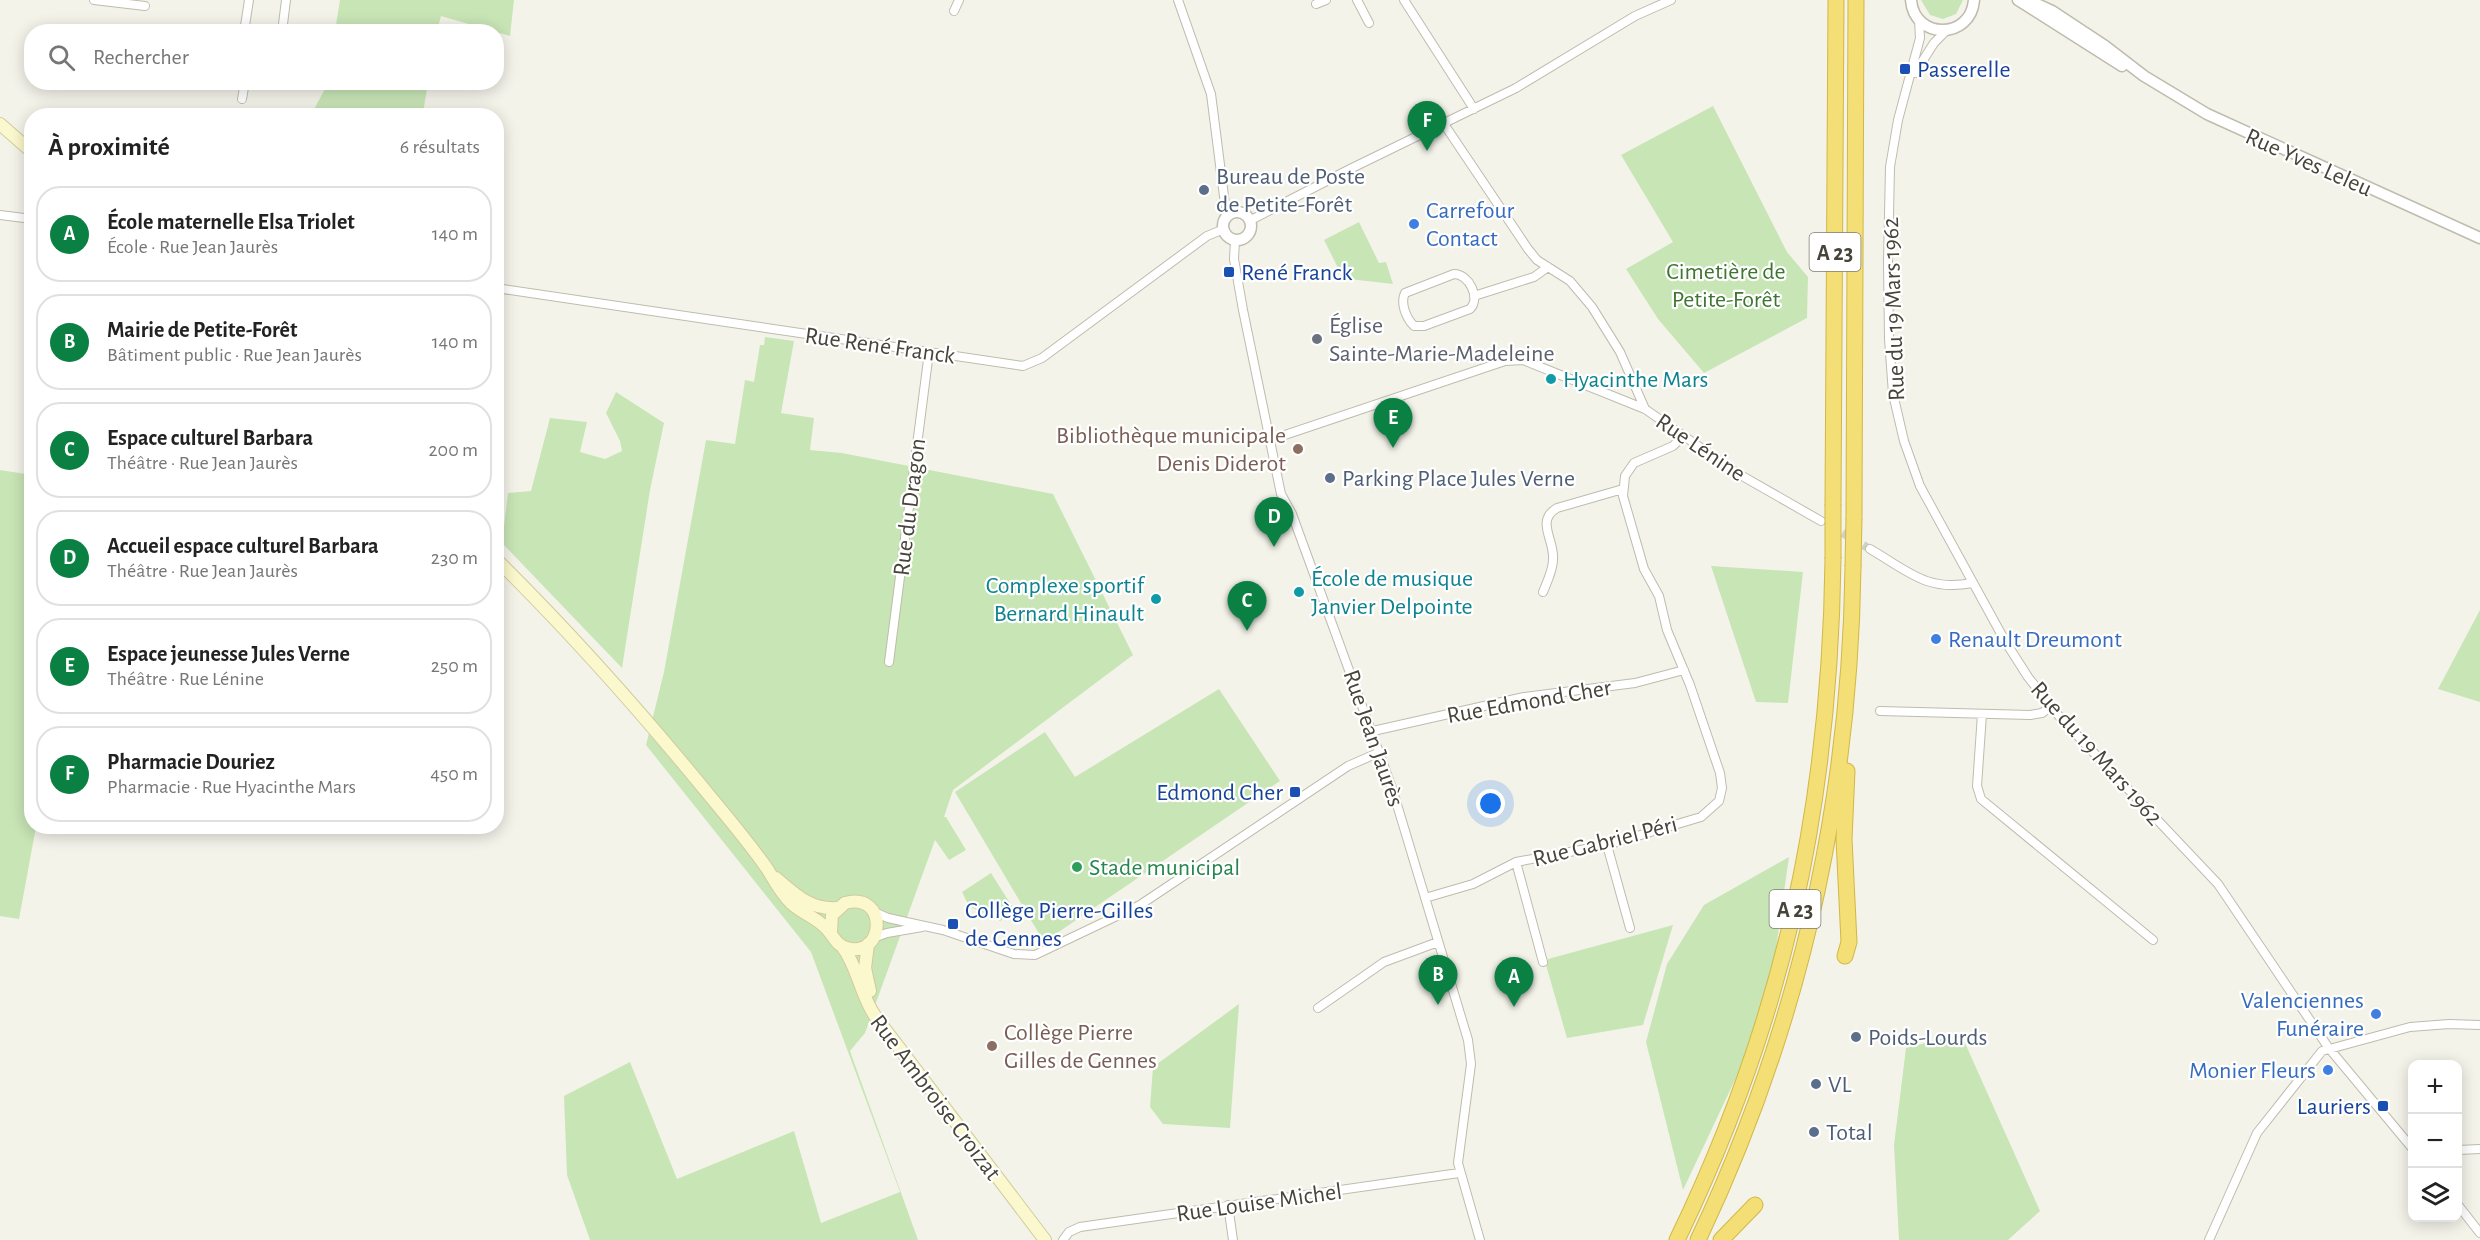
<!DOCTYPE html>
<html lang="fr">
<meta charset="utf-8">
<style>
body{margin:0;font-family:"Alegreya Sans",sans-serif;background:#f6f6f6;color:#222}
.controls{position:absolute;right:18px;bottom:18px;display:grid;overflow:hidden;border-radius:12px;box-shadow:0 3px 15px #0003}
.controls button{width:54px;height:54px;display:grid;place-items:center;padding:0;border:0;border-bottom:2px solid #e0e0e0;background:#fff;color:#222;font:30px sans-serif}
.you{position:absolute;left:1491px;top:804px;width:21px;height:21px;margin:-15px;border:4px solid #fff;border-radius:50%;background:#1a73e8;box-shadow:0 0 0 9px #1a73e833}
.badge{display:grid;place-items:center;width:39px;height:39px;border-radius:50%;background:#0b8043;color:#fff;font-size:20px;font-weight:700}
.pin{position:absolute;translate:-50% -50px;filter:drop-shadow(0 2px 3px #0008)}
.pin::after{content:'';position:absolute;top:32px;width:21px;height:18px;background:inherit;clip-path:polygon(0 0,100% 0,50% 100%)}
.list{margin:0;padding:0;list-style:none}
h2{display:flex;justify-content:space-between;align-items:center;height:78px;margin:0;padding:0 24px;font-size:26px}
h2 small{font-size:20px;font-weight:400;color:#767676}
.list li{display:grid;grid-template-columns:39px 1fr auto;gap:18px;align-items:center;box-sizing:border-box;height:96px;margin:0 12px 12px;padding:0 12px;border:2px solid #e0e0e0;border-radius:24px}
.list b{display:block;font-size:22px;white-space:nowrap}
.list p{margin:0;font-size:20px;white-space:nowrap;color:#767676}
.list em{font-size:20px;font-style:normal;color:#767676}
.icon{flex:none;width:33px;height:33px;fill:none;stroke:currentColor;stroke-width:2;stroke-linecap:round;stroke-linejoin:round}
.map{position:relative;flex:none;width:2480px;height:1240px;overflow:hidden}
.search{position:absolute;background:#fff;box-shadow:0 3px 15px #0003;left:24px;top:24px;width:480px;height:66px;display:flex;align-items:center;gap:15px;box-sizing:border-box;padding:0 21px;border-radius:24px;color:#767676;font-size:22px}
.panel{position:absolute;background:#fff;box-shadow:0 3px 15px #0003;left:24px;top:108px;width:480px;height:726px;border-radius:24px}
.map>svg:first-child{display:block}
</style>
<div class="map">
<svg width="2480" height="1240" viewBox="0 0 2480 1240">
<rect width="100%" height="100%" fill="#f4f3ea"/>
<path fill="#c8e5b6" d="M340,0H514L510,36L441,16L437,31H335Z
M1921,0H1963L1956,14L1943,19L1930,15Z
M328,83H428L423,113L427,115H311Z
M1713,106L1787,252L1808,277L1807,318L1704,373L1658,319L1626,269L1673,242L1621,155Z
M1359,222L1379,263L1386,262L1393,284L1349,279L1339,270L1324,240Z
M765,337L794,341L781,413L814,418L810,450L842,453L1053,494L1133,655L953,790L944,817H946L966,850L949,860L935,840L865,1033L850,1051L918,1240H590L567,1175L564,1096L630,1062L677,1179L794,1131L821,1223L900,1192L811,952L646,745L664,672L706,440L735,444L745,380L754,382L760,345H764Z
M616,392L664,423L650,490L622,668L502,543L508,493L531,491L550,418L587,422L580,452L605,459L622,451L620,441L606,413Z
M0,470L32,475L31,569L24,620L31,621L32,826L36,827L19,919L0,916Z
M1711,566L1803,572L1788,703L1756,702Z
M2480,610V702L2438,689Z
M1219,689L1280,781L1044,942L955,792L1045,732L1075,777Z
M1789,857L1774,962L1742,1065L1683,1190L1646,1042L1667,964L1704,905Z
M991,873L1015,911L1000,921L969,906L962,892Z
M1673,925L1643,1025L1567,1038L1546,965L1548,959Z
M1239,1004L1230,1128L1163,1124L1150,1107L1153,1067Z
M1961,1034L2040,1211L2008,1240H1899L1894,1145L1906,1048Z"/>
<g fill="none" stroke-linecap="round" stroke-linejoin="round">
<path stroke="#d1d0c7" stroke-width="8" stroke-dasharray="8 4" stroke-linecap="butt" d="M1832,527L1870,549"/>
<defs>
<path id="minor" d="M94,0L145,6
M1178,0L1211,94L1225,204L1229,215
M1357,0L1369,23
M1404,0L1474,109
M1316,4L1326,0
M954,11L959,0
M1919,20L1920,38L1898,120L1890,167L1888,262L1889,339L1893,394L1904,441L1920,486L2005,641L2028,677L2058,715L2218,884L2328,1047L2412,1148
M244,32L249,0
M282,32L286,0
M1915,73L1934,43L1946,31
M242,99L245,82
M1444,124L1528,249L1537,260L1570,281L1592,307L1620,352L1645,409
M0,215L32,219
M1249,221L1350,169L1516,88L1635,16L1671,0
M1235,240L1234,259L1243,310L1281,494L1292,514L1392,788L1468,1040L1471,1064L1458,1163L1480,1240
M1454,274C1469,274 1481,298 1470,309L1424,326H1414C1406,318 1400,303 1405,293Z
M496,288L1023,366L1042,358L1207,236L1224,229
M1474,296L1534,277L1548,267
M1270,440L1505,361L1523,360L1645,409L1737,473L1821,521
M1870,549C1908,571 1927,592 1972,583
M1543,592C1547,582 1553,570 1553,560C1555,540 1535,521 1557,508L1623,489
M889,662L929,352
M1880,711L2030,715L2042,713L2051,706
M1982,714L1977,786L1981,799L2153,940
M1373,731L1524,697L1635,683L1684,670
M1607,845L1630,928
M1516,862L1543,962
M1425,898L1473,884L1516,862L1607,845L1701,817L1719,801L1722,788L1720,773L1690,685L1667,630L1659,596L1644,569L1623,496L1625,476L1634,463L1673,446L1683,436
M874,912L888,918L943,930L1014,954L1035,955L1140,905L1348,766L1380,752
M873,938L887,933L922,927
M1318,1008L1384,962L1438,942
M2458,1150L2480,1149
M1228,1205L1233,1240
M2458,1205L2480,1233
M1063,1240L1069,1232L1080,1227L1459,1173
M2209,1240L2257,1133L2322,1051L2410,1027L2449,1024L2480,1025"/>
<path id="tertiary" d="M1911,0C1914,40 1971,40 1974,0
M2018,0L2122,66
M2028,0L2052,11L2105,46L2144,76L2207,114L2480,238
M1223 226a14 14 0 1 1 28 0a14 14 0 1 1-28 0Z"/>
<path id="secondary" d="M0,124L32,152
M496,559C572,634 642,713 709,795C729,819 750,844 768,870C775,882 781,893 791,903C802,913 815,917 825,927C833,934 835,945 847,948C885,959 889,891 845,903L832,915L831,932
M776,878C795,894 810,910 837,908
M868,944L865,968L870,991
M842,946C858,967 860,994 875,1016L1045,1240"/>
<path id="motorway" d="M1833,504L1836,0
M1854,518L1856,0
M1845,956L1849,942L1844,839L1847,771
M1677,1240C1784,1019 1830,805 1833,559
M1698,1240C1799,1028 1850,801 1853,567
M1721,1240L1755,1205"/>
</defs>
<use href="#minor" stroke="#bfbcad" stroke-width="10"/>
<use href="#tertiary" stroke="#bfbcad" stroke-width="13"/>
<use href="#secondary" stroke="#d0cb9d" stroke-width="14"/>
<use href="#motorway" stroke="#d2b746" stroke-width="17"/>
<use href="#minor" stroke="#fff" stroke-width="8"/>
<use href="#tertiary" stroke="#fff" stroke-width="10"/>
<use href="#secondary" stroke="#fbf8cd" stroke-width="12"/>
<use href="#motorway" stroke="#f3df76" stroke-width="15"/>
<defs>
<path id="motorway-bridge" d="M1833,559V504
M1853,567L1854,518"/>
</defs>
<use href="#motorway-bridge" stroke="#d2b746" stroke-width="17" stroke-linecap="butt"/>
<use href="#motorway-bridge" stroke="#f3df76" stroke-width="15"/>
</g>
<g fill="#1a4fb4" stroke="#fff" stroke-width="2">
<rect x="1899" y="63" width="12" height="12" rx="3"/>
<rect x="1223" y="266" width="12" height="12" rx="3"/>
<rect x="1289" y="786" width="12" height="12" rx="3"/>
<rect x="947" y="918" width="12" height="12" rx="3"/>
<rect x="2377" y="1100" width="12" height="12" rx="3"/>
</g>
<g fill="#5c6f8a" stroke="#fff" stroke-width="2">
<circle cx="1204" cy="190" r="6"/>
<circle cx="1330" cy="478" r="6"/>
<circle cx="1856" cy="1037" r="6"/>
<circle cx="1816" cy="1084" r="6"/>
<circle cx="1814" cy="1132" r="6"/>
</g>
<g fill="#3f7fe0" stroke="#fff" stroke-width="2">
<circle cx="1414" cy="224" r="6"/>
<circle cx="1936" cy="639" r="6"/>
<circle cx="2376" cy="1014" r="6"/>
<circle cx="2328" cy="1070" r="6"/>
</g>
<circle fill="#6b7280" stroke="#fff" stroke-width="2" cx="1317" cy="339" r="6"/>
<g fill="#0f9aa8" stroke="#fff" stroke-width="2">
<circle cx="1551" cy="379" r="6"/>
<circle cx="1299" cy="592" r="6"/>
<circle cx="1156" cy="599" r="6"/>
</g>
<g fill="#8d6e63" stroke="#fff" stroke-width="2">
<circle cx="1298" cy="449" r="6"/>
<circle cx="992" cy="1046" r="6"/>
</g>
<circle fill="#2e9e5b" stroke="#fff" stroke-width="2" cx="1077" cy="867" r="6"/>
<g text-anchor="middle" stroke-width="4.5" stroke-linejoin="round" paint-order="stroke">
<g fill="#fff" stroke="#7e7c74" stroke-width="1.5">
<rect x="1809.5" y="233" width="51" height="38" rx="4.5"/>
<rect x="1769.5" y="890" width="51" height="38" rx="4.5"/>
</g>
<g font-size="22" font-weight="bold" fill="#474439">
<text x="1835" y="260">A 23</text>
<text x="1795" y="917">A 23</text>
</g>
<g font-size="24" fill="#164399" stroke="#fff" text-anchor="start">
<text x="1917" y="77">Passerelle</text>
<text x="1241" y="280">René Franck</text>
<text x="1283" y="800" text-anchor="end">Edmond Cher</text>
<text x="965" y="918">Collège Pierre-Gilles<tspan x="965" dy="28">de Gennes</tspan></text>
<text x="2371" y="1114" text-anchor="end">Lauriers</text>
</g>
<g font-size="24" fill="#474439" stroke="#fff">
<text transform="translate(2309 162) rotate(24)" y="8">Rue Yves Leleu</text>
<text transform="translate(1893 309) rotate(-92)" y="8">Rue du 19 Mars 1962</text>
<text transform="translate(880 345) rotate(8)" y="8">Rue René Franck</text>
<text transform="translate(1701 447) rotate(34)" y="8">Rue Lénine</text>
<text transform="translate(909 507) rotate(-83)" y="8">Rue du Dragon</text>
<text transform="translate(1529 701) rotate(-10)" y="8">Rue Edmond Cher</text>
<text transform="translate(1374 738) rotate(71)" y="8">Rue Jean Jaurès</text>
<text transform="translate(2097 753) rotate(48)" y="8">Rue du 19 Mars 1962</text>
<text transform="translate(1605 841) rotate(-14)" y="8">Rue Gabriel Péri</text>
<text transform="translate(936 1097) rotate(53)" y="8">Rue Ambroise Croizat</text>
<text transform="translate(1259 1202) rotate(-8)" y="8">Rue Louise Michel</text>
</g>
<g font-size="24" fill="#4e5e75" stroke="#fff" text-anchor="start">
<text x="1216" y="184">Bureau de Poste<tspan x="1216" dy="28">de Petite-Forêt</tspan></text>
<text x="1342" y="486">Parking Place Jules Verne</text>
<text x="1868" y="1045">Poids-Lourds</text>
<text x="1828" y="1092">VL</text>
<text x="1826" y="1140">Total</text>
</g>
<g font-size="24" fill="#366cbe" stroke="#fff" text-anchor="start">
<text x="1426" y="218">Carrefour<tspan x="1426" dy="28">Contact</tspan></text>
<text x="1948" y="647">Renault Dreumont</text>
<text x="2364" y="1008" text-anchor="end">Valenciennes<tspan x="2364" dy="28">Funéraire</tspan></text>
<text x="2316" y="1078" text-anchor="end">Monier Fleurs</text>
</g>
<g font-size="24" fill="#3e7530" stroke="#fff">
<text x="1726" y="279">Cimetière de<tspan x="1726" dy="28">Petite-Forêt</tspan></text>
</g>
<g font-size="24" fill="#5b616d" stroke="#fff" text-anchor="start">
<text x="1329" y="333">Église<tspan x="1329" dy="28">Sainte-Marie-Madeleine</tspan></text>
</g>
<g font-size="24" fill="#0d838f" stroke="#fff" text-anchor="start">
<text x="1563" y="387">Hyacinthe Mars</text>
<text x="1311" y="586">École de musique<tspan x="1311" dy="28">Janvier Delpointe</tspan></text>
<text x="1144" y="593" text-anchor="end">Complexe sportif<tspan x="1144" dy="28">Bernard Hinault</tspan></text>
</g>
<g font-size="24" fill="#785e54" stroke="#fff" text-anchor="end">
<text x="1286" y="443">Bibliothèque municipale<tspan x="1286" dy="28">Denis Diderot</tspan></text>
<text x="1004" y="1040" text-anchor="start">Collège Pierre<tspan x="1004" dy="28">Gilles de Gennes</tspan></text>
</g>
<g font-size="24" fill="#27864d" stroke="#fff" text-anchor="start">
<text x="1089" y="875">Stade municipal</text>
</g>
</g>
</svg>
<div class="controls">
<button>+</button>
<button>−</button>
<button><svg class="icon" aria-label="layers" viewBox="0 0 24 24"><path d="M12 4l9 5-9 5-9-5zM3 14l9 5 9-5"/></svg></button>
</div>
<div class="you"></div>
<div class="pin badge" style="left:1514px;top:1007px">A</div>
<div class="pin badge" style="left:1438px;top:1005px">B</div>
<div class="pin badge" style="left:1247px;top:631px">C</div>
<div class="pin badge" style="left:1274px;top:547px">D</div>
<div class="pin badge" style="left:1393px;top:448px">E</div>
<div class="pin badge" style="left:1427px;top:151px">F</div>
<div class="search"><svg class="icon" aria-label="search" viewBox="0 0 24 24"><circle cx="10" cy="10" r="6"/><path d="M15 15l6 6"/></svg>Rechercher</div>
<section class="panel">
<h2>À proximité<small>6 résultats</small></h2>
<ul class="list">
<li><span class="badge">A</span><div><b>École maternelle Elsa Triolet</b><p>École · Rue Jean Jaurès</p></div><em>140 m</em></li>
<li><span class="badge">B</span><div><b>Mairie de Petite-Forêt</b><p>Bâtiment public · Rue Jean Jaurès</p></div><em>140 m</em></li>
<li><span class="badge">C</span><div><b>Espace culturel Barbara</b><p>Théâtre · Rue Jean Jaurès</p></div><em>200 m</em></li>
<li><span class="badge">D</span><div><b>Accueil espace culturel Barbara</b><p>Théâtre · Rue Jean Jaurès</p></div><em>230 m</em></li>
<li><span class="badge">E</span><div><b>Espace jeunesse Jules Verne</b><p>Théâtre · Rue Lénine</p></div><em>250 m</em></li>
<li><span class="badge">F</span><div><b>Pharmacie Douriez</b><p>Pharmacie · Rue Hyacinthe Mars</p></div><em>450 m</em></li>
</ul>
</section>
</div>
